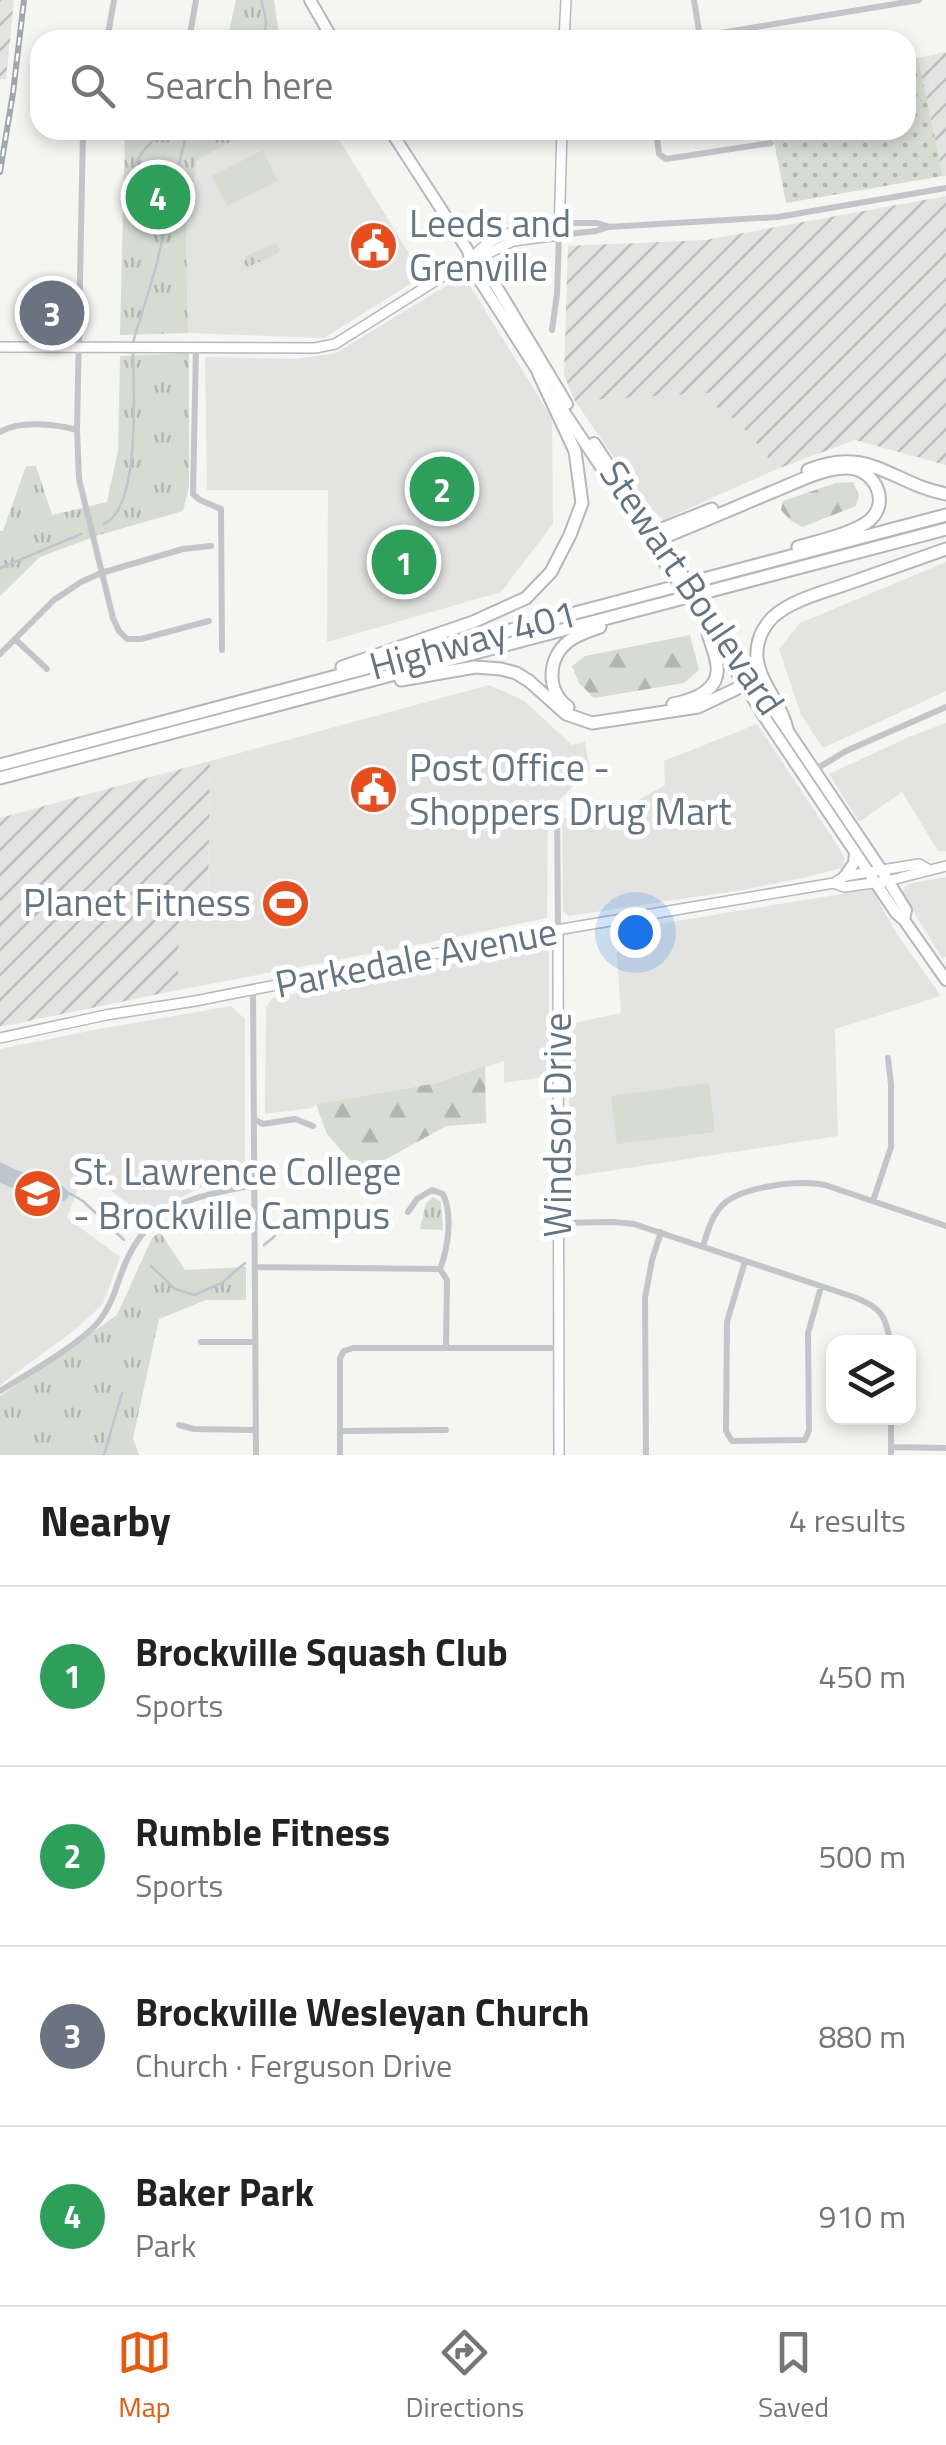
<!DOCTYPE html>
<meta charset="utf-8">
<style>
body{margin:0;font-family:"Titillium Web",sans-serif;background:#f6f6f6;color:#222}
.controls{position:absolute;right:30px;bottom:30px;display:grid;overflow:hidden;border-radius:20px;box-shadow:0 5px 15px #0003}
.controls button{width:90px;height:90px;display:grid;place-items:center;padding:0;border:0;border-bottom:2px solid #e0e0e0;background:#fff;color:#222;font:50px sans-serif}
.you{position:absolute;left:635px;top:932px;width:35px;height:35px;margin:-25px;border:8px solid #fff;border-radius:50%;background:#1a73e8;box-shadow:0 0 0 15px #1a73e833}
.badge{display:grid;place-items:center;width:65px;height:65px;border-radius:50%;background:#ea580c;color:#fff;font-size:32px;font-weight:700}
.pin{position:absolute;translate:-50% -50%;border:5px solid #fff;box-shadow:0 2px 10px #0006}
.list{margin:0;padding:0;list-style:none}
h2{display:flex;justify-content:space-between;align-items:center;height:130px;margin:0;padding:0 40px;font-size:42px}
h2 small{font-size:32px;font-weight:400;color:#767676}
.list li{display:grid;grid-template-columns:65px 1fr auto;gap:30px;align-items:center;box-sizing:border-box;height:180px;padding:0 40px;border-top:2px solid #e0e0e0}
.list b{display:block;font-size:38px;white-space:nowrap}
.list p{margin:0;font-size:32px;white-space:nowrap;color:#767676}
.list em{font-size:32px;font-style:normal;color:#767676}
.icon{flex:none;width:55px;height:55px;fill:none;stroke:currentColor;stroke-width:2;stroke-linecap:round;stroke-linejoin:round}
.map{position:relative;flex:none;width:946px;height:1455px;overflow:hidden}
.search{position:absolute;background:#fff;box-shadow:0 5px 15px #0003;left:30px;right:30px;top:30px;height:110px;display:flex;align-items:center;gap:25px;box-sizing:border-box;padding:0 35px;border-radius:30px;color:#767676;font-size:38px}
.sheet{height:850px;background:#fff}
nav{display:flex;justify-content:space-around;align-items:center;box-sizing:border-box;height:140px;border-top:2px solid #e0e0e0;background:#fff;font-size:28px;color:#767676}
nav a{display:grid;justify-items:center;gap:5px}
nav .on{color:#ea580c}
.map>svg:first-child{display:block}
</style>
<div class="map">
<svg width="946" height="1455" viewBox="0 0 946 1455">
<defs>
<pattern id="industrial-furrows" width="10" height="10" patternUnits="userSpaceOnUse" patternTransform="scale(2.5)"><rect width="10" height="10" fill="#e3e4e2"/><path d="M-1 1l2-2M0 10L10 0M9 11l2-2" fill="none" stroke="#bcbdbd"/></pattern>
<pattern id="grass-dots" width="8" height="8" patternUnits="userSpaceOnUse" patternTransform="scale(2.5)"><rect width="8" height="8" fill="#d6dcd2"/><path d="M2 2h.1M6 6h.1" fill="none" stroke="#b1b7b0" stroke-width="1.8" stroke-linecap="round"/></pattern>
<pattern id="forest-firs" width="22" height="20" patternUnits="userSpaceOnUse" patternTransform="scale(2.5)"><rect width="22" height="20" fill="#d6dcd2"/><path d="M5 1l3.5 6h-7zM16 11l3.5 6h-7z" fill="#b1b7b0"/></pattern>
<pattern id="park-tufts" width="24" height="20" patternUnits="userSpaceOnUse" patternTransform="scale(2.5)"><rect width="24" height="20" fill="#d6dcd2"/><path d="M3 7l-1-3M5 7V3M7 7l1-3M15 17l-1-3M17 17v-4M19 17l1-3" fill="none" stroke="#b1b7b0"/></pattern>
</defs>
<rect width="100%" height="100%" fill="#f5f5f1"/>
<path fill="#e3e4e2" d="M254,130H333L423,276L324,338L188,333L186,234L197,160Z
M454,281H467L552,418L553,524L501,592L327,642L328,490H207L205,357L296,359L336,353Z
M708,393L721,413L734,419L750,435L777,469L663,520L644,501L575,401Z
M946,562V691L823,748L801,715L779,649L800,623Z
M489,685L523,700L572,745L585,741L590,770L548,811L547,918L431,942L178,990L179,908L208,905L210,761Z
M946,723V851H938L902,792L859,822L829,774L909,737Z
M757,724L840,849L845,859L842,868L803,878L741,890L569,916L563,911L562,818L620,810L665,785L664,761Z
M946,877V957L942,958L902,893L905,887L912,883Z
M872,889L897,934L941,996L835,1029L838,1136L569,1177V1024L621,1013L615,931Z
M541,947L549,951V1076L504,1083V1061L437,1083L316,1104L312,1108L265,1114L266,1008L272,998Z
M231,1006L245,1019V1179L204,1186L160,1208L147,1217L84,1171L67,1218L120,1257L103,1304L76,1329L0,1385V1049L99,1029Z"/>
<path fill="url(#industrial-furrows)" d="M0,0H14L6,79H0Z
M946,52V176H943L918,58Z
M946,196V465L855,440L777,469L750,435L734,419L721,413L708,393L575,401L564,375L568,246L705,240Z
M210,761L208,906L179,908L178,990L0,1027V818Z"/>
<path fill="url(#grass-dots)" d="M918,58L943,176L786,203L772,130H906V60Z"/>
<path fill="url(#forest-firs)" d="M853,482L859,495L856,506L802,527L790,520L781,510L783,501L836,483Z
M690,635L699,670L684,683L594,698L579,683L572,666L585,656Z
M485,1066L486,1123L446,1126L361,1173L327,1134L316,1104L437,1083Z"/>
<path fill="url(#park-tufts)" d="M236,0H274L280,40H227Z
M125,130H254L197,160L186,234L188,333L120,335Z
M275,243L280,250L277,254L248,267L244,264L246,256Z
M189,353V487L183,511L99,535L40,557L0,596V531H3L26,466H36L52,515L107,502L118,451L120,356Z
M433,1197L441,1202L443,1230L420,1229L426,1203Z
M160,1232L185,1270L246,1267V1300H206L159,1319L133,1438L139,1455H0V1396L117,1315L152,1238Z"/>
<path fill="#d6dcd2" d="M263,150L278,181L227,206L212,176Z
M709,1083L715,1132L617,1144L611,1096Z"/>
<path fill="#bbc7cc" d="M0,1162C8,1166 16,1170 24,1173C42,1179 58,1176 70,1194L65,1201H61L41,1193L31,1195L0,1183Z"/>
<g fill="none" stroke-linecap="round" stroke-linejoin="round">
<path stroke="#bbc7cc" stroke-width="2.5" d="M260,40C270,26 265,15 261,0
M170,130C154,137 142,150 135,165L139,172L173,188
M133,342L156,267L187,130
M104,524C142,506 133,388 133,350
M0,568L81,534
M69,1193L83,1201L124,1240
M264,1245L275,1236
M151,1266L175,1289L194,1295L222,1283L245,1263
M104,1455L122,1393"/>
<defs>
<path id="secondary" d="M564,40L566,0
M472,258L485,255L513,241L559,235L562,130
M0,347L315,348L335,344L472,258C494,231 526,229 559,223
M834,883L845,876L919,864L928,869
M558,930L559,1455
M0,1038L106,1015L195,1001L545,932L834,883L844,887L887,881L946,866"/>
<path id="primary" d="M310,0L333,40
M390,130L467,249L482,284L544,381
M476,263L492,279L567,404
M553,395L666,565
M594,443L674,562
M708,612L882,871L906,910L904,920
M702,616L765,718L896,913L904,920L946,980
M845,876L854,863L855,853"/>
<path id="highway" d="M808,470C870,445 890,483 946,494
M647,535L712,509
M652,542C692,526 732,509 772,492C795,483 820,469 845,468C872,466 892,500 870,520C855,533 818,541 798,547
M342,667L473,622L526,598L551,572L570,535L582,503L575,451L539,374
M401,680L475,667L501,669L516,673L529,681L566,714L592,723L698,707L736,689L751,678
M673,704C693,700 720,691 717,666C716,652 708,640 707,627
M568,707C546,691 547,658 569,641C578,634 589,631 600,627
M787,729C782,704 760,684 757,658C756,642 762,628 773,617C792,600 821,593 844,585C878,573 912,561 946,549
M0,765L946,515
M0,778L946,529"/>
</defs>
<use href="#secondary" stroke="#b4babe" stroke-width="12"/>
<use href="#primary" stroke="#b5b9bd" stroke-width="14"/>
<use href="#highway" stroke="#b5b8bb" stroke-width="15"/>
<path stroke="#c2c6c9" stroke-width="6" d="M694,0L700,37
M107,40L114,0
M189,40L196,0
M678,40L919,0
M83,130L77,430L79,479L113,618L119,631L127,639H141L209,621
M656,130L659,154L666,159L771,143
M562,137L605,130
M560,223H597L607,226
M552,330L557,294L559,235L596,231L608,227L778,217L946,188
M196,347L193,494L200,500L221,509L222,650
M0,432C19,420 56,424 77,430
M15,639L47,669
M0,654L54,600L81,582L101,573L183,549L211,546
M813,771L846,751L946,707
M542,804L551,806L557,812L558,930
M253,989L256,1455
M255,1120L263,1124L295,1119L313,1126
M873,1201L891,1147V1084L888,1058
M408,1212L417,1199L432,1190L443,1194C453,1215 448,1248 440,1269
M558,1223L613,1222L634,1224L854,1297C880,1307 886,1315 890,1342
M703,1246C707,1233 711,1219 719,1209C736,1186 798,1180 825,1185L946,1226
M745,1261L727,1322L726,1431L732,1441L805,1440L809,1430L808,1333L821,1287
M255,1267L440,1269L447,1280L446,1347
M201,1342H255
M0,1391C27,1374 81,1344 100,1320C113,1303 117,1283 125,1264C151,1202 197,1196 256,1185
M891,1418V1455
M179,1425L194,1429L256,1430
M340,1431L446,1430
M891,1447L946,1448
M340,1455V1358L344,1351L353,1348H559
M646,1455L645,1298L652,1260L661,1232"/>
<use href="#secondary" stroke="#fff" stroke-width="9"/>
<use href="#primary" stroke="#fff" stroke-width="10"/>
<use href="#highway" stroke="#fff" stroke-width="11"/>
<defs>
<path id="rail" d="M0,172L13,93L24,0"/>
</defs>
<use href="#rail" stroke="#a0a7ad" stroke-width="6"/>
<use href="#rail" stroke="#fff" stroke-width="2.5" stroke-dasharray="8" stroke-linecap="butt"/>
<defs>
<path id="primary-bridge" d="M674,562L708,612
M666,565L702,616"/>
</defs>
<use href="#primary-bridge" stroke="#b5b9bd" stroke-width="14" stroke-linecap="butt"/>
<use href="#primary-bridge" stroke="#fff" stroke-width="10"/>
</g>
<defs>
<symbol id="civic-disc" viewBox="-11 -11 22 22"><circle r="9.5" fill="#e84d1e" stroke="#fff"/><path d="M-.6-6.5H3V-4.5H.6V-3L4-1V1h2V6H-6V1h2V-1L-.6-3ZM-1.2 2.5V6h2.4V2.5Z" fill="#fff"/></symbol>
<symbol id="stadium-disc" viewBox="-11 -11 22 22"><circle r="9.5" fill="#e84d1e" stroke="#fff"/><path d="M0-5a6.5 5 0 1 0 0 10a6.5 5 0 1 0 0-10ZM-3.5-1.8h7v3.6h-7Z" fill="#fff"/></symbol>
<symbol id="university-disc" viewBox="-11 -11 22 22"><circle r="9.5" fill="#e84d1e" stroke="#fff"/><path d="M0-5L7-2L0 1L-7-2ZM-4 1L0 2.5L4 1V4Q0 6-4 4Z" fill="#fff"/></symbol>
</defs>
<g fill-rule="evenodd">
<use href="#civic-disc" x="346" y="218" width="55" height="55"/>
<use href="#civic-disc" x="346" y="762" width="55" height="55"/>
<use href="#stadium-disc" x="258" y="876" width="55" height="55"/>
<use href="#university-disc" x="10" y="1166" width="55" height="55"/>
</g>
<g text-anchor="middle" stroke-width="10" stroke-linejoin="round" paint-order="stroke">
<g font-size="38" fill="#637583" stroke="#fff" text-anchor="start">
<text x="409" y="237">Leeds and<tspan x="409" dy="44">Grenville</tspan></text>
<text x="409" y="781">Post Office -<tspan x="409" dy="44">Shoppers Drug Mart</tspan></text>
<text x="251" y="916" text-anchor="end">Planet Fitness</text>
<text x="73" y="1185">St. Lawrence College<tspan x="73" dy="44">- Brockville Campus</tspan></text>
</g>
<g font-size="38" fill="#637583" stroke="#fff">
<text transform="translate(692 588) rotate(56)" y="13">Stewart Boulevard</text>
<text transform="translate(473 640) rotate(-15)" y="13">Highway 401</text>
<text transform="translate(416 958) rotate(-11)" y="13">Parkedale Avenue</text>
<text transform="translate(558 1125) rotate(-90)" y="13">Windsor Drive</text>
</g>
</g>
</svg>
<div class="controls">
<button><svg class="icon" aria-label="layers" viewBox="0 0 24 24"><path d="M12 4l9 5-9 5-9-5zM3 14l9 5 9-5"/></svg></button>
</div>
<div class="you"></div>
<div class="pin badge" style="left:404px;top:562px;background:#2e9e5b">1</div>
<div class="pin badge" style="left:442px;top:489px;background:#2e9e5b">2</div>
<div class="pin badge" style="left:52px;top:313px;background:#6b7280">3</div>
<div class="pin badge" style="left:158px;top:197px;background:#2e9e5b">4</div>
<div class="search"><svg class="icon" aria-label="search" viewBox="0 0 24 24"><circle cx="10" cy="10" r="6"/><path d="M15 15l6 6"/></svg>Search here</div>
</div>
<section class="sheet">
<h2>Nearby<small>4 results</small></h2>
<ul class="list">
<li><span class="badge" style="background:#2e9e5b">1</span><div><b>Brockville Squash Club</b><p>Sports</p></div><em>450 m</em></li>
<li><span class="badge" style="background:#2e9e5b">2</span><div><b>Rumble Fitness</b><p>Sports</p></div><em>500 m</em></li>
<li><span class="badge" style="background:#6b7280">3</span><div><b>Brockville Wesleyan Church</b><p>Church · Ferguson Drive</p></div><em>880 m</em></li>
<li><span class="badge" style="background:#2e9e5b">4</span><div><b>Baker Park</b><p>Park</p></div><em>910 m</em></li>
</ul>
</section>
<nav>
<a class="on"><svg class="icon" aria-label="map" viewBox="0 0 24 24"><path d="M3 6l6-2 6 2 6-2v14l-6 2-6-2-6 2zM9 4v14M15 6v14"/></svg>Map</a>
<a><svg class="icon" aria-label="directions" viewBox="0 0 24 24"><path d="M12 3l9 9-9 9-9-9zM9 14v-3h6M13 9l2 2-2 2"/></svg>Directions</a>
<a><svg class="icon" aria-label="saved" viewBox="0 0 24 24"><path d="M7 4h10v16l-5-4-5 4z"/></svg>Saved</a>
</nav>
